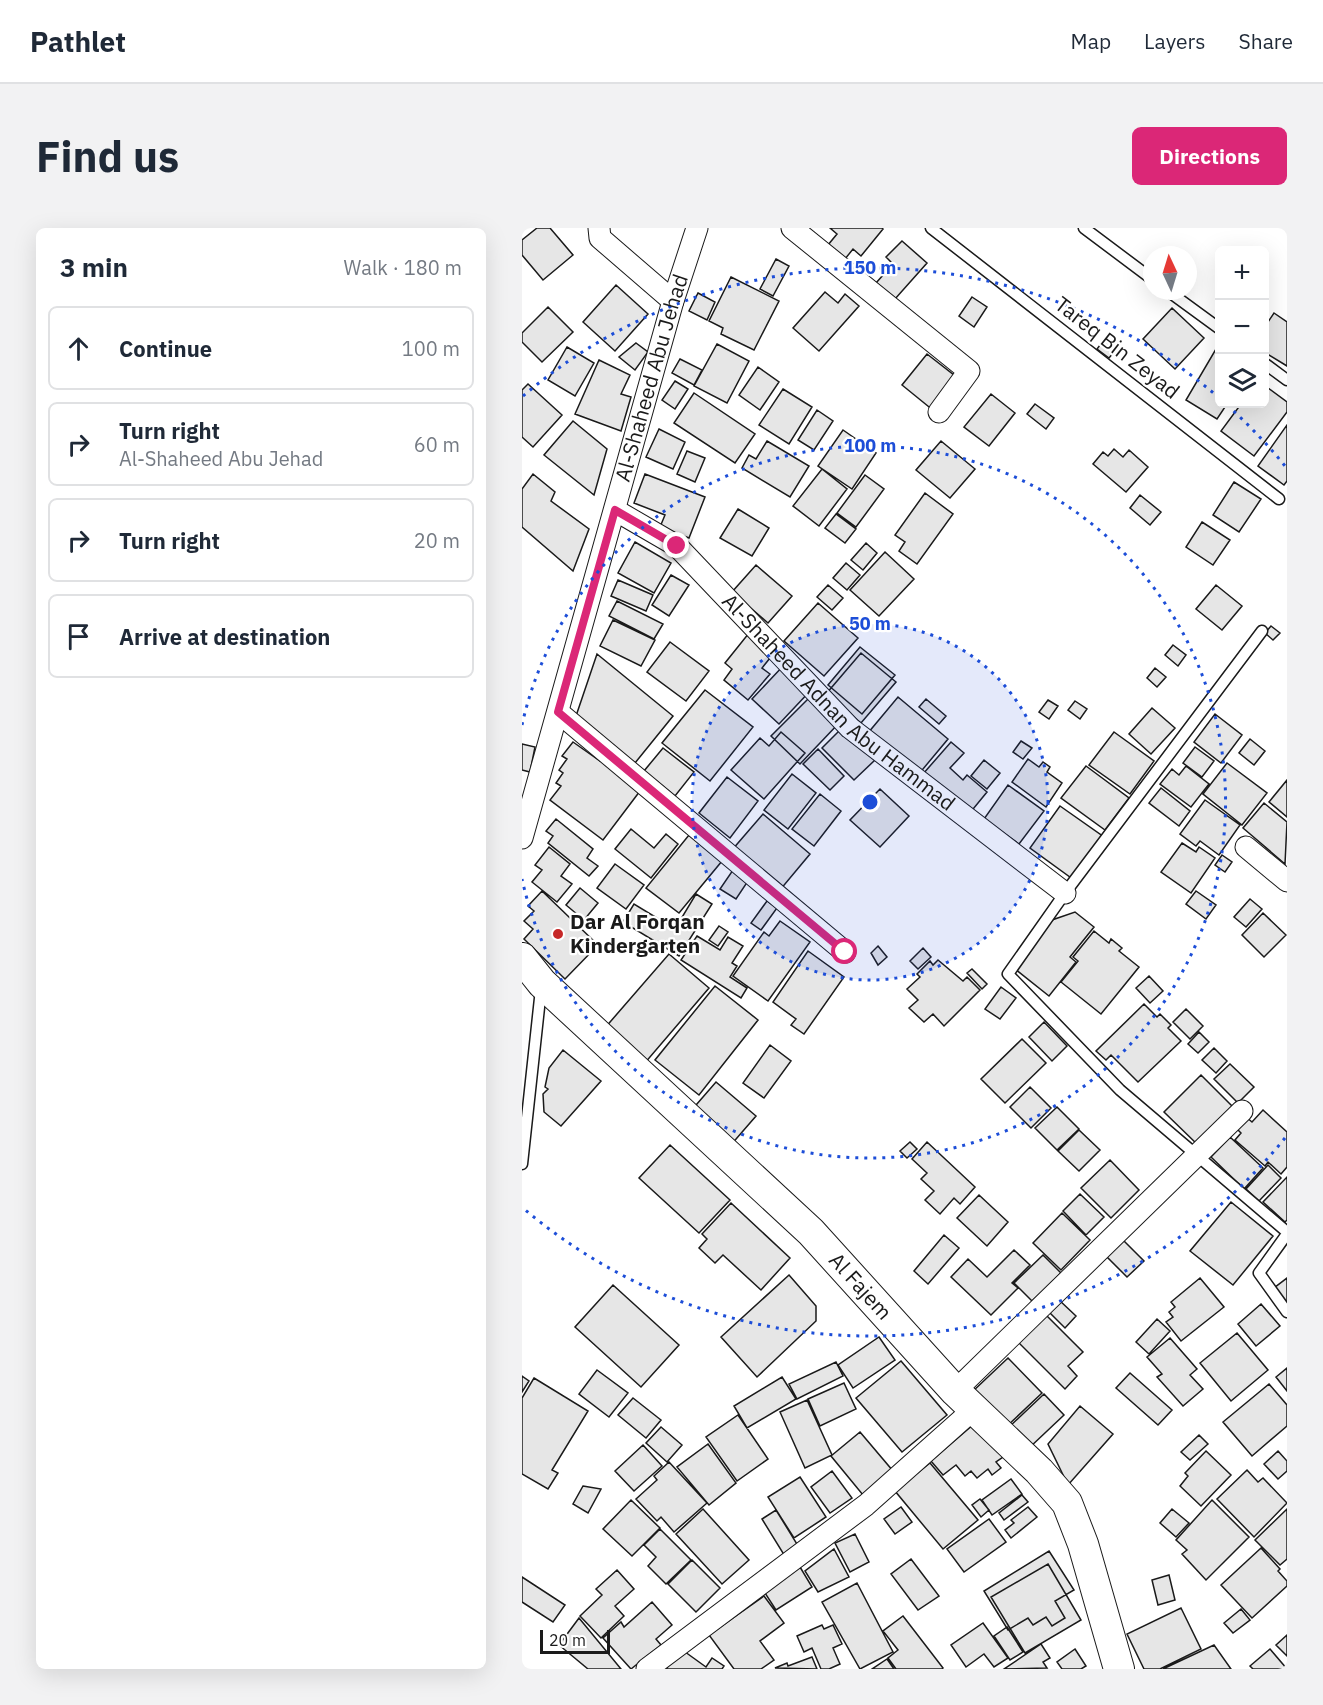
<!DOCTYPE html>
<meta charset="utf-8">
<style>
body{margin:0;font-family:"IBM Plex Sans",sans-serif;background:#f2f2f3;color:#1f2937}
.controls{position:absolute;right:18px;top:18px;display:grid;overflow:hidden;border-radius:9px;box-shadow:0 6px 24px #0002}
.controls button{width:54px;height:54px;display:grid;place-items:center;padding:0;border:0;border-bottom:2px solid #e0e1e3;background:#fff;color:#1f2937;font:30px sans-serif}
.compass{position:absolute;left:621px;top:18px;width:54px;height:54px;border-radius:50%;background:#fff;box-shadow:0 6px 24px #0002;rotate:356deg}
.scale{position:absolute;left:18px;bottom:15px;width:70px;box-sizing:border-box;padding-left:6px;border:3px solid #1a1a1a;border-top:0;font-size:16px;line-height:21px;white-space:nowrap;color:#1a1a1a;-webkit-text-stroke:4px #fff;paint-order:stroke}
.stop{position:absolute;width:18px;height:18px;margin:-14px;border:4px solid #db2777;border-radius:50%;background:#fff}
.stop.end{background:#db2777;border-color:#fff;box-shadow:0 2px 6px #0008}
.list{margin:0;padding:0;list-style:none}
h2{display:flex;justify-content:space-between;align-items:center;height:78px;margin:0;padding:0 24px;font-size:26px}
h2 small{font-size:20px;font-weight:400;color:#747a83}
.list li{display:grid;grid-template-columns:39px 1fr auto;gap:18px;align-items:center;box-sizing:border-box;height:84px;margin:0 12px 12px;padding:0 12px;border:2px solid #e0e1e3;border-radius:9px}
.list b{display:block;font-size:22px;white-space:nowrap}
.list p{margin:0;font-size:20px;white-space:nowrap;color:#747a83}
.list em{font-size:20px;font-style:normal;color:#747a83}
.icon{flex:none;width:33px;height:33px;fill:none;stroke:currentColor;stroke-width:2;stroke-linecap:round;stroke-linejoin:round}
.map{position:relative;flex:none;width:765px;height:1441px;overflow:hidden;border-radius:9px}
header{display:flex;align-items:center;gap:36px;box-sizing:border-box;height:84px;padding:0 30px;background:#fff;border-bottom:2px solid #e0e1e3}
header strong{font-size:28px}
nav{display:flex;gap:33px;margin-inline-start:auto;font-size:21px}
.intro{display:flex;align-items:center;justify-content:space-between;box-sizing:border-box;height:144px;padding:0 36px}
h1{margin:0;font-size:42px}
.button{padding:15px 27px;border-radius:9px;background:#db2777;color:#fff;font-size:21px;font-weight:700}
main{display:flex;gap:36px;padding:0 36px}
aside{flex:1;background:#fff;border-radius:9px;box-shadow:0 6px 24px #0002}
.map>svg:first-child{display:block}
</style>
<header>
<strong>Pathlet</strong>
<nav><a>Map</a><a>Layers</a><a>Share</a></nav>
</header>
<div class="intro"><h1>Find us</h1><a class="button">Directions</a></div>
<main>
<aside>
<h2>3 min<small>Walk · 180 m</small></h2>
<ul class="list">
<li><svg class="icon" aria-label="ahead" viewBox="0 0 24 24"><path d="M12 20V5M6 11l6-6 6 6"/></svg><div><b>Continue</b></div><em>100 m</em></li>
<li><svg class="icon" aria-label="right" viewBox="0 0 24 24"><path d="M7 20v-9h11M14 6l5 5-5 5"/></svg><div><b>Turn right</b><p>Al-Shaheed Abu Jehad</p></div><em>60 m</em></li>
<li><svg class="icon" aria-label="right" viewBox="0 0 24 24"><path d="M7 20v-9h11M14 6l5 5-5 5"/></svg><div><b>Turn right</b></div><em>20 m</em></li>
<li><svg class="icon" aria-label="arrive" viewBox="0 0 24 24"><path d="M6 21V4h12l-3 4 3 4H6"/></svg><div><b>Arrive at destination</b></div></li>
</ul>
</aside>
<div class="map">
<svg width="765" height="1441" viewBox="0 0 765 1441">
<rect width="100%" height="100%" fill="#fff"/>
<path fill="#e6e6e6" stroke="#1a1a1a" stroke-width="1.5" d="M15,0H28L51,27L21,52L0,27V12Z
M308,0H360L361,1L339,28L331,21L323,31L306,17L315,6Z
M380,13L405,35L373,71L354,55L371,36L364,29Z
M254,31L267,38L251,68L238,61Z
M209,49L257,73L232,122L199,106L201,100L187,93Z
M94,57L126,86L93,123L61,94Z
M303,64L316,75L323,66L337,78L297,123L271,100Z
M176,65L193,74L185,92L167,83Z
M450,69L465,79L452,99L437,88Z
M26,79L51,104L20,134L0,114V105Z
M650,80L682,110L653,141L621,111Z
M752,85L765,94V138L742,124V100Z
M584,109L597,118L587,130L575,121Z
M114,115L126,124L113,142L97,129Z
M195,116L227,133L205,175L172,158Z
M45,119L72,135L53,168L26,152Z
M694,121L698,123V176H705L695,191L664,172Z
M405,126L437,151L412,183L380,157Z
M158,131L180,142L172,157L150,145Z
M77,132L108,147L99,166L109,169L99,203L53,186Z
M236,139L257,154L238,182L217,167Z
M153,153L166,161L153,181L140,172Z
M6,156L40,187L11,219L0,209V162Z
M742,157L765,174V184L732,228L699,203L719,176H742Z
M261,161L290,179L267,216L237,197Z
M172,165L233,206L213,235L152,195Z
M469,166L493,185L467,218L442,199Z
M513,176L532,190L524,201L505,186Z
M295,182L311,193L292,222L276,212Z
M51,193L85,221L72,267L22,227Z
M765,197V253L762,257L736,238Z
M137,201L163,214L151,241L124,229Z
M321,202L354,225L330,261L296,238Z
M245,213L287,238L268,269L220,240L227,227L234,231Z
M419,213L453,241L428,270L394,242Z
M592,221L601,229L607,222L626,239L604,264L571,236L581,224L586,228Z
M165,223L183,230L173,254L155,246Z
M300,241L325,261L297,298L271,278Z
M11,246L33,264L29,273L67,301L51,343L0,299V261Z
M123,246L183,269L167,310L138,299L143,287L112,275Z
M343,247L362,261L334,299L315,285Z
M712,254L739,271L717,304L691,287Z
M403,265L431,286L395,336L377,323L383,314L373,307Z
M618,267L639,284L628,297L608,280Z
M216,281L247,300L230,328L198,310Z
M314,286L334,301L323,315L303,300Z
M680,294L708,312L691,337L664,319Z
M113,314L149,335L132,365L96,345Z
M344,315L355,325L341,342L329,332Z
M363,324L392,351L357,388L328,362Z
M324,335L338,347L325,362L311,350Z
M234,337L270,368L246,395L210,364Z
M149,347L167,357L147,388L130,377Z
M96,352L131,367L124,383L89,368Z
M306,357L321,370L310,382L295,369Z
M694,357L720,378L700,402L674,381Z
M95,373L141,396L132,411L87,388Z
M296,375L336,410L302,448L262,413Z
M91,392L133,412L119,438L78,418Z
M749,398L758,405L751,412L743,405Z
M227,405L252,425L240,440L248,446L226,472L202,452L210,441L203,435Z
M148,414L187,443L164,473L125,444Z
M651,417L664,427L656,438L643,427Z
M338,419L373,447L340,486L306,457Z
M339,425L374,454L339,495L304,466Z
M75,426L151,488L113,535L54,488Z
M262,437L289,462L257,496L230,471Z
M633,440L644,449L635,459L625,450Z
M183,462L231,499L188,553L140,515Z
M289,468L317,495L278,536L249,508Z
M376,469L426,511L396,547L346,505Z
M404,471L424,488L417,496L397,479Z
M526,472L536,478L527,491L517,484Z
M553,473L565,481L558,491L546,482Z
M630,480L653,500L629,526L607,506Z
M693,486L720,507L699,535L672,514Z
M320,500L353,532L332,552L300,520Z
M259,504L283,525L242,571L209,542L238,510L247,518Z
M592,504L632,533L608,566L567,537Z
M728,511L743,523L732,537L717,525Z
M499,513L510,520L501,531L491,524Z
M51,514L78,533L81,529L118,563L81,612L28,572L39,558L34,555L41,545L37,542L45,531L40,528Z
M429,514L442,525L428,540L441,552L445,547L465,564L447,586L401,546Z
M0,516L13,519L8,544L0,542Z
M673,519L692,533L680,549L661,535Z
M141,520L172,544L153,568L122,543Z
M296,521L322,548L308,562L281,536Z
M506,531L517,539L521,534L528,539L525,544L540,555L524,579L490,554Z
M462,532L478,545L465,561L449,548Z
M705,535L745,565L720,597L681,566Z
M564,538L607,570L583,602L539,570Z
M664,538L687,556L669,579L638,556L650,541L657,547Z
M270,546L294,565L266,601L242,582Z
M205,549L236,573L208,610L177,585Z
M765,552V589L747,574Z
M486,557L522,583L497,616L462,591Z
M639,560L668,583L657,598L627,575Z
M358,561L387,588L358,619L328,592Z
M298,566L319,583L292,618L270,601Z
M683,572L718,597L697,627L678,613L674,618L658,606Z
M742,575L765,594L763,636L721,600Z
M538,578L582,609L552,652L508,620Z
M241,586L288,626L258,662L210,622Z
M34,591L71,621L65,630L76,638L67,648L26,615L31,608L24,603Z
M109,601L132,620L144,606L156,616L129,650L93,621Z
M167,607L200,633L157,685L124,660Z
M660,615L674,624L677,619L693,630L669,665L639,644Z
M27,619L48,636L39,648L50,656L35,674L10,654L20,642L13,637Z
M700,627L710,634L703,644L693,637Z
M93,636L122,657L104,681L75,660Z
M211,642L226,653L214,671L198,661Z
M58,660L76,675L62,692L44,677Z
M20,663L76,717L43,751L2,711L11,701L2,693L12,683L6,678Z
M674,663L694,677L684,691L664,676Z
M174,666L190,676L157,728L101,694L112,676L153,701Z
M728,671L740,681L724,699L712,689Z
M245,673L255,680L239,702L229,695Z
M553,684L572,699L548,729L554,734L527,768L493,741L530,692Z
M741,685L764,707L742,729L720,707Z
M258,693L288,714L246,773L211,748L242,704L247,708Z
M197,698L206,704L196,718L187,712Z
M572,703L587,715L589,711L600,720L597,723L617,739L579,786L539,754L556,733L551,729Z
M175,708L198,722L206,709L221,718L210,735L215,738L208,749L225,760L219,770L159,732Z
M356,718L365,729L356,737L349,725Z
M401,720L409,729L396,741L388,733Z
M286,723L322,749L282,806L269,797L274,791L251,774Z
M147,726L187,760L122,836L82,801Z
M416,732L441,753L445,749L458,762L422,798L411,786L402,794L387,780L396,772L385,761L398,749L395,746L408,733L411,737Z
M450,741L465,756L460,761L445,745Z
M627,748L641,763L628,775L614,760Z
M193,758L236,792L177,867L133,832Z
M479,759L494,770L478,791L463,781Z
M622,776L635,789L638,786L649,797L646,800L659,813L616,854L589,827L584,832L574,823Z
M664,781L681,798L668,811L651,794Z
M522,794L545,818L530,833L507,809Z
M677,804L687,814L676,825L666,816Z
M500,811L524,835L483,875L459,851Z
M248,817L269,833L242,870L221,855Z
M692,820L705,833L694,845L680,832Z
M41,822L79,853L39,898L22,884L21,866L26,861L23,859L27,840Z
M708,836L732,859L716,875L692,851Z
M679,847L715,883L678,919L642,884Z
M194,854L234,888L208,918L168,884Z
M508,859L529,880L509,900L488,879Z
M535,879L557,901L535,922L513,900Z
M741,882L765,904V939L759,946L746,934L743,938L713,912L719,905L713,899L723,888L730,894Z
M557,902L578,922L557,943L536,923Z
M708,909L741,940L722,961L689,929Z
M388,914L395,921L385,930L378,923Z
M405,914L453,959L438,976L432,970L418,986L403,972L412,963L399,951L405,945L390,931Z
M148,917L208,972L177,1005L117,950Z
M588,932L617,962L589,990L559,960Z
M746,937L759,950L737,973L724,961Z
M765,949V992L763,994L741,974Z
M558,966L582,989L564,1007L541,983Z
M457,967L486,994L465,1018L435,990Z
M709,974L751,1008L711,1057L668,1023Z
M209,975L268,1030L239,1062L201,1027L193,1035L177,1020L185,1011L180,1006Z
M540,985L568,1012L539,1042L511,1015Z
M422,1007L437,1020L406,1056L392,1043Z
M601,1012L622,1033L605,1049L584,1028Z
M492,1022L508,1037L490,1055L496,1060L469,1087L429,1049L446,1031L465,1049Z
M521,1027L539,1045L510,1073L492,1055Z
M267,1047L294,1078V1093L235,1149L199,1109Z
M678,1050L702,1079L659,1113L644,1094L651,1089L647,1084L653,1079L649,1074Z
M765,1050V1077L752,1060Z
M91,1057L157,1117L119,1159L53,1099Z
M536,1071L554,1088L543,1100L525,1082Z
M739,1076L758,1098L734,1118L716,1096Z
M523,1086L561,1124L546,1138L555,1148L543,1161L495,1113Z
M635,1091L648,1103L627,1126L614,1114Z
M715,1105L746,1142L709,1173L678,1135Z
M357,1109L373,1132L331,1160L316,1137Z
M648,1110L675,1141L668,1147L681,1161L661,1178L635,1149L640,1146L625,1129Z
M486,1130L520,1165L483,1200L449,1165Z
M379,1133L425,1187L380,1224L334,1170Z
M314,1134L321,1148L275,1171L267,1156Z
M765,1140V1163L754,1149Z
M75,1142L106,1165L87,1189L57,1166Z
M608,1145L650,1182L636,1197L594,1160Z
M0,1148L7,1153L0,1164Z
M260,1149L274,1171L225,1200L212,1178Z
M12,1150L66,1183L30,1242L36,1245L26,1261L0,1246V1170Z
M322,1155L334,1181L298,1198L286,1171Z
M747,1156L765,1177V1198L730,1228L701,1194Z
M522,1166L542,1187L506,1221L486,1200Z
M111,1170L139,1192L124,1210L96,1187Z
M285,1172L310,1227L283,1240L258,1184Z
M558,1178L591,1206L546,1257L526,1216Z
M216,1187L246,1231L215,1253L184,1209Z
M452,1196L481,1229L474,1234L479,1240L470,1247L466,1241L455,1250L449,1243L443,1248L434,1237L421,1247L409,1233Z
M139,1199L160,1217L145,1234L124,1215Z
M338,1204L371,1243L341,1267L309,1228Z
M677,1207L686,1216L668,1232L659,1224Z
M186,1216L214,1255L187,1277L155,1239Z
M121,1217L140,1238L112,1263L93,1243Z
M684,1223L709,1247L679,1278L658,1258L666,1248L663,1245Z
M756,1223L765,1233V1243L756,1251L742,1236Z
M147,1234L185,1275L152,1304L139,1289L135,1293L114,1271L135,1252L132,1248Z
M408,1235L456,1292L421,1321L373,1263Z
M725,1242L736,1254L741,1250L765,1275L732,1309L695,1271Z
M310,1243L330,1270L308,1285L289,1259Z
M278,1249L304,1289L272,1310L246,1269Z
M489,1251L500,1266L470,1287L460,1272Z
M61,1258L79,1261L66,1285L51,1276Z
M500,1267L506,1274L482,1292L477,1285Z
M458,1271L467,1282L459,1289L450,1277Z
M109,1272L138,1300L110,1328L81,1301Z
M690,1272L727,1309L684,1352L660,1326L665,1322L654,1312Z
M379,1279L390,1294L373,1306L362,1291Z
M506,1279L515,1289L489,1310L483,1302L492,1295L489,1292Z
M181,1281L227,1332L200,1356L154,1306Z
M650,1281L667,1295L654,1309L638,1295Z
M765,1281V1331L758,1337L733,1312Z
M254,1282L278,1321L264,1330L240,1291Z
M467,1291L484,1314L442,1344L425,1321Z
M138,1301L169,1332L144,1356L126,1338L134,1329L122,1317Z
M333,1306L347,1334L328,1344L313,1315Z
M739,1320L758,1341L756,1343L765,1353V1358L730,1390L699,1357Z
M312,1321L327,1349L296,1364L283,1343Z
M527,1323L552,1362L533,1373L543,1390L530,1398L524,1389L511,1397L506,1390L486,1402L462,1363Z
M389,1331L417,1368L396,1382L369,1346Z
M170,1332L198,1360L174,1384L146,1356Z
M526,1336L559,1392L503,1425L469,1369Z
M278,1339L290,1359L254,1382L241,1362Z
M95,1342L112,1361L93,1378L102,1388L79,1410L58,1388L80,1367L74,1361Z
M647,1347L653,1372L636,1377L630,1352Z
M0,1349L43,1377L31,1394L0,1374Z
M335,1355L371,1424L338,1441L300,1374Z
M242,1368L262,1395L238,1413L252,1432L239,1441H212L187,1407Z
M130,1374L150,1397L134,1411L139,1417L109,1441L81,1410L99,1394L102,1399Z
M659,1380L679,1421L638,1441H622L605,1406Z
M719,1381L728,1392L711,1405L702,1395Z
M381,1388L421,1440L420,1441H374L366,1430L376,1422L361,1403Z
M57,1390L99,1441H66L37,1417Z
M461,1395L486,1430L472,1439L462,1426L444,1439L429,1417Z
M300,1397L302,1401L311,1397L320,1416L311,1420L318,1436L307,1441H299L290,1420L282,1424L275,1408Z
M485,1399L501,1424L488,1432L472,1408Z
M765,1407V1428L754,1417Z
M519,1416L528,1430L521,1434L525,1440L482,1441Z
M692,1417L709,1441H641Z
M159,1421L184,1439L190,1430L202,1438L200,1441H144Z
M553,1421L564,1438L559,1441H540L535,1434Z
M748,1421L765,1441H731L728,1438Z
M290,1429L295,1441L253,1440L265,1435L266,1438Z
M365,1431L372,1441H350Z"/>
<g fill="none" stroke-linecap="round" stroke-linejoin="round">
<defs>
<path id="service" d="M409,0L757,271
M562,0L630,51
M646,63L698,101
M742,135L765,152
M740,403L543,665L486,746L598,862L765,1004
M0,936L19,761
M765,1006L737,1045L765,1084"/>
<g id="minor">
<path d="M77,0L78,10L151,73"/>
<path d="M270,0L447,143L417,184"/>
<path id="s1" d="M93,282L155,318L328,500L543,665"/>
<path d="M36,484L323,724"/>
<path id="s2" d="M0,610L151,73L175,0"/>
<path d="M724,619L765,653"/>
<path d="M433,1163L720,883"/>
<path d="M125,1441L344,1277L453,1180"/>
</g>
<g id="secondary">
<path id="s3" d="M0,730L20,755L289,1004L433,1163L517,1243L545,1275L561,1316L597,1441"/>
</g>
</defs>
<use href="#service" stroke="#1a1a1a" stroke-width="13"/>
<use href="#minor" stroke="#1a1a1a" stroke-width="23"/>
<use href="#secondary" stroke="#1a1a1a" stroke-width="32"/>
<use href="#service" stroke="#fff" stroke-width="10"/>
<use href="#minor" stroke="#fff" stroke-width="21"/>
<use href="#secondary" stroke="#fff" stroke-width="30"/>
</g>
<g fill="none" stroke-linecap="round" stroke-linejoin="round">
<path stroke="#db2777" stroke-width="8" d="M155,318L93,282L36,484L323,724"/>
</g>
<circle cx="348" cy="574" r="178" fill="#1d4ed8" fill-opacity=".12"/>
<g fill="none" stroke="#1d4ed8" stroke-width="3" stroke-dasharray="3 6">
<circle cx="348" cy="574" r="178"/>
<path d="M0 497A356 356 0 1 1 0 651"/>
<path d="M763 910A534 534 0 0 1 1 980M1 168A534 534 0 0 1 695 168M705 177A534 534 0 0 1 763 238"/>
</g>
<circle fill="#c62828" stroke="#fff" stroke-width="2" cx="36" cy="706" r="6"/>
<g text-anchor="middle" stroke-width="4.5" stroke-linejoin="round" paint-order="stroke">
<g font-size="21" fill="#1a1a1a" stroke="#fff">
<text transform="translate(595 120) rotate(38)" y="7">Tareq Bin Zeyad</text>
<text dy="7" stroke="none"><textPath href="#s2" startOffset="478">Al-Shaheed Abu Jehad</textPath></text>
<text dy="7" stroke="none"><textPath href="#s1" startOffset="297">Al-Shaheed Adnan Abu Hammad</textPath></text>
<text dy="7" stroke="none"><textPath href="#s3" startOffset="472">Al Fajem</textPath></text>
</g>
<g font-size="21" font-weight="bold" fill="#1a1a1a" stroke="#fff" text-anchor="start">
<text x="48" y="701">Dar Al Forqan<tspan x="48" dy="24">Kindergarten</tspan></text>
</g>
</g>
<circle cx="348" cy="574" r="9" fill="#1d4ed8" stroke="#fff" stroke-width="3"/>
<g font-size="18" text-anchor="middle" font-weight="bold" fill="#1d4ed8" stroke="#fff" stroke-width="4.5" stroke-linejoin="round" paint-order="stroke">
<text x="348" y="46">150 m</text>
<text x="348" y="224">100 m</text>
<text x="348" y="402">50 m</text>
</g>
</svg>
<div class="controls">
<button>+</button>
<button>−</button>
<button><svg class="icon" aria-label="layers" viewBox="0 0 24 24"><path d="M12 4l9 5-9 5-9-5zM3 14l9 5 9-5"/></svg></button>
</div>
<svg class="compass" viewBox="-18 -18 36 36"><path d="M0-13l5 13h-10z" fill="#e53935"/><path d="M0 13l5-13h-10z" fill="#747a83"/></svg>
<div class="scale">20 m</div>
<div class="stop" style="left:323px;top:724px"></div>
<div class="stop end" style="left:155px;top:318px"></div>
</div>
</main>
